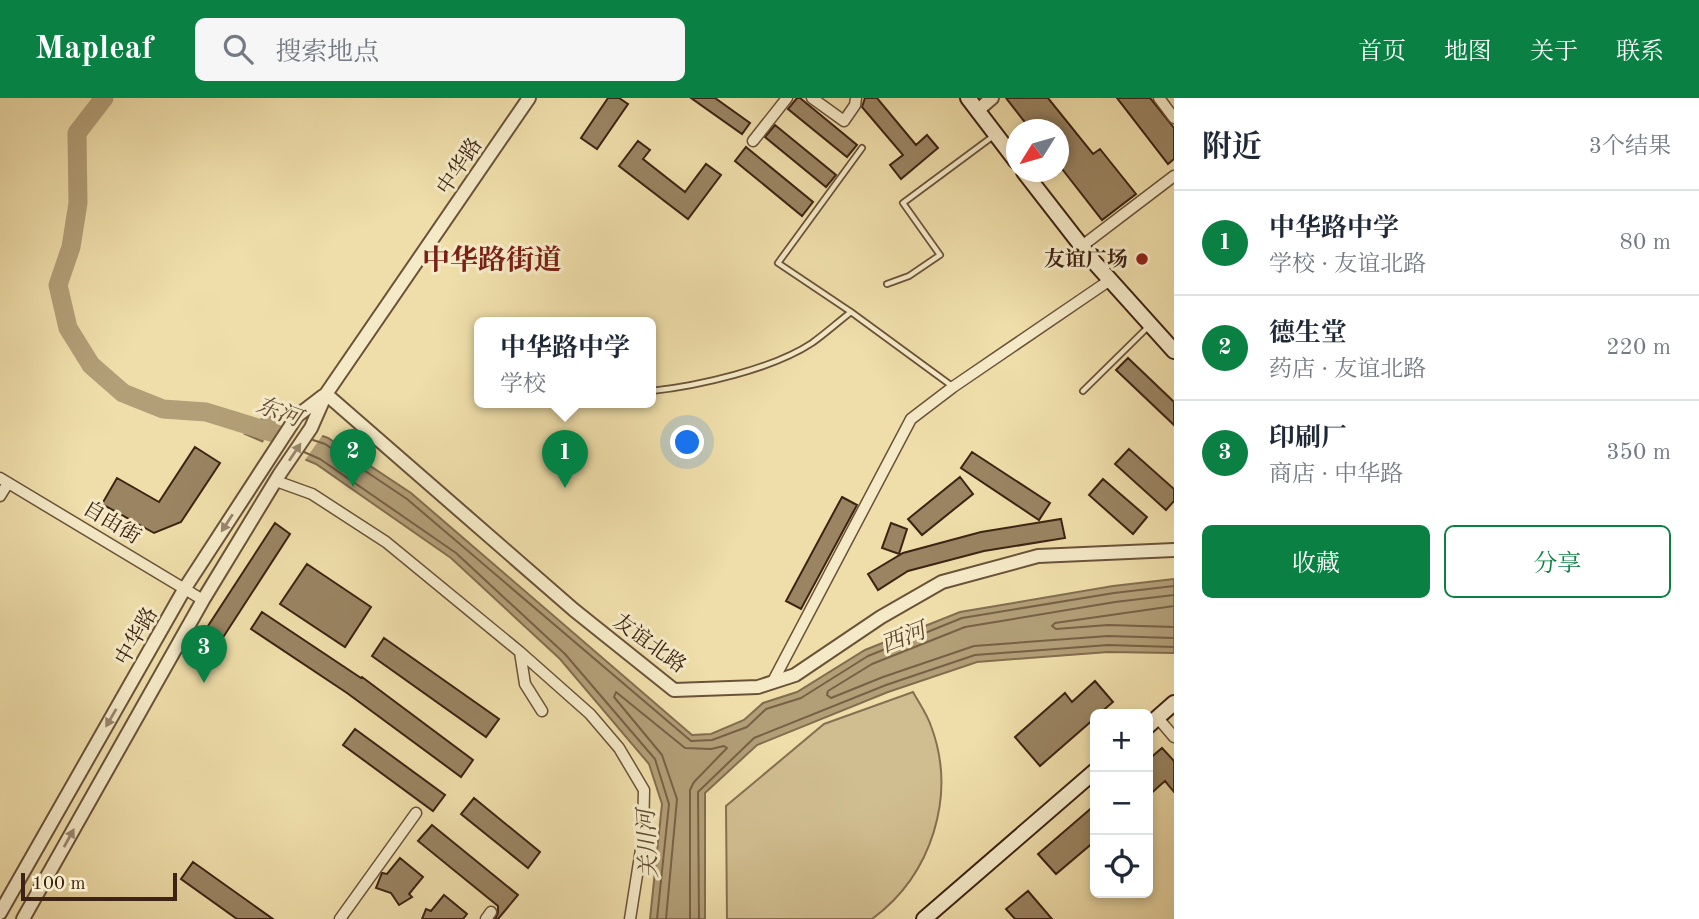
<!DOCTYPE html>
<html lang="zh">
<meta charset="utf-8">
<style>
body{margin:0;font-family:"Old Standard TT","Noto Serif SC",serif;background:#f6f6f7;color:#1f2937}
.controls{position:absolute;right:21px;bottom:21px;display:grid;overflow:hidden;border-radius:10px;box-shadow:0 4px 10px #0003}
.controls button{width:63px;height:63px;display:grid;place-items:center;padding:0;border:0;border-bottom:2px solid #e0e1e3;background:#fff;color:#1f2937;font:35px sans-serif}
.compass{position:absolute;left:1006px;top:21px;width:63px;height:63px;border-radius:50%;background:#fff;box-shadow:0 4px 10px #0003;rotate:233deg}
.scale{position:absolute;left:21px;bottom:18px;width:156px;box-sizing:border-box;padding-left:7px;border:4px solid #3d2313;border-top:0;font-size:19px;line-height:24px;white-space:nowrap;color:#3d2313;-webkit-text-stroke:5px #f5eac8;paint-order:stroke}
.you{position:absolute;left:688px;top:345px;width:24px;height:24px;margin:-18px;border:5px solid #fff;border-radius:50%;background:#1a73e8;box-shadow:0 0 0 10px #1a73e833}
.badge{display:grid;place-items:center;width:46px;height:46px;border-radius:50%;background:#0b8043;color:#fff;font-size:23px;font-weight:700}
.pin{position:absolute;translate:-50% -58px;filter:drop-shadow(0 2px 4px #0008)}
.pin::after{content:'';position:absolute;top:37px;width:24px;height:21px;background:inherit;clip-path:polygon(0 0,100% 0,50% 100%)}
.popup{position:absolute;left:474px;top:219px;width:182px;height:91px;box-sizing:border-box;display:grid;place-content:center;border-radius:10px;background:#fff;filter:drop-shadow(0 2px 5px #0005);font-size:23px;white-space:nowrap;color:#747a83}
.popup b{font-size:26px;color:#1f2937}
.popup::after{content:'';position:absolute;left:50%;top:100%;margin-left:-14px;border:14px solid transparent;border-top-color:#fff}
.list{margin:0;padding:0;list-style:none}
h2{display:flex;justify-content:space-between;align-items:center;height:91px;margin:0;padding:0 28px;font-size:30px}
h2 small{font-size:23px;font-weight:400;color:#747a83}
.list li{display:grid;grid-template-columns:46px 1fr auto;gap:21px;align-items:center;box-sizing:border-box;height:105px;padding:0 28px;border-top:2px solid #e0e1e3}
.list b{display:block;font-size:26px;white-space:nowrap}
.list p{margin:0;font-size:23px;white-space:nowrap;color:#747a83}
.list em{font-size:23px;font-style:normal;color:#747a83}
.actions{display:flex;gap:14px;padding:21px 28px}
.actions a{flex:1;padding:16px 0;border:2px solid #0b8043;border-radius:10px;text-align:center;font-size:24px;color:#0b8043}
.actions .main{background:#0b8043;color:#fff}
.icon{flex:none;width:38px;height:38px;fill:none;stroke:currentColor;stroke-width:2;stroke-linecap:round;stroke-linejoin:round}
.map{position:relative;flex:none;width:1174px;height:821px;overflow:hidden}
header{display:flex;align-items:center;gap:42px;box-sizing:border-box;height:98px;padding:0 35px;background:#0b8043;color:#fff}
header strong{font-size:33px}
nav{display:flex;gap:38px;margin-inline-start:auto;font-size:24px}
.search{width:490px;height:63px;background:#f6f6f7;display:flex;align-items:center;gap:18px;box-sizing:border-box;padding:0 24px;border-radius:10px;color:#747a83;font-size:26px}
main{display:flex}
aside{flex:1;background:#fff}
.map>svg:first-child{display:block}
</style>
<header>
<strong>Mapleaf</strong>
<div class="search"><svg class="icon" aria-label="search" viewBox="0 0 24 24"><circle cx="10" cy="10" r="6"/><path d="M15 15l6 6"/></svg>搜索地点</div>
<nav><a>首页</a><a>地图</a><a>关于</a><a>联系</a></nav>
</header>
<main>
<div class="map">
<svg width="1174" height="821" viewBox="0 0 1174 821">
<rect width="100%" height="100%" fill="#efdeaa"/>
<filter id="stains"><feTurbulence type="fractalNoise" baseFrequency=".00286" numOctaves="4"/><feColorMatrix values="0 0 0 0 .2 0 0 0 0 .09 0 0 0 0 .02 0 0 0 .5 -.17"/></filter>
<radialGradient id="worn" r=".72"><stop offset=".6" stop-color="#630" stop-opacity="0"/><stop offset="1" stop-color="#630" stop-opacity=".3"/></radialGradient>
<path fill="#d1be90" stroke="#877052" stroke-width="2" d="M913,594C919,605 927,616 931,628C957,697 932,777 872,821H727L726,708L824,626Z"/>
<path fill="#b29e77" stroke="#836d4f" stroke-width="2" d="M266,317L328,340L411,395L692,637L711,636L744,622L763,605L797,594L865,552L960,514L1113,488L1174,481V555L1108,554L977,564L888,594L757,647L705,695V821H650L662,706L649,666L560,561L451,460L316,366L245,336Z"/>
<path fill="#efdeaa" d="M281,319L324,335L303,365L261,347Z"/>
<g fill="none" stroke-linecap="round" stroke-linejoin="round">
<path stroke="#786045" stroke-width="2" d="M313,342L325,346L407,401L691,643L712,642L747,629L766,611L801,600L868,558L962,520L1114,495L1174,488
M304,354L320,361L456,455L565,556L655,661L669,706L657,821
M1174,497L1115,504L965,529L872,566L828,593L827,597L831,600L883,579L974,548L1108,538L1174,540
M1174,508L1055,525L1052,528L1056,531L1108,527L1174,529
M666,821L677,701L662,657L614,599L616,594L685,650L711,651L724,648L727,650L694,684L690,692V821
M699,821L698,694L754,640L886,587L975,557L1108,547L1174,549"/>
<path stroke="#b29e77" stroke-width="19" d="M104,0L77,35L78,105L71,149L58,187L68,230L91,267L123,295L163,311L206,314L277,336"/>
</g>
<path fill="#9a8462" stroke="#3d2313" stroke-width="2" d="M608,0H619L628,6L597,51L581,40Z
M691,0H715L750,25L742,36Z
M797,0H800L857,47L847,59L788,11Z
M865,0H877L916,47L927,37L938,50L901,81L890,67L903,57L862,9Z
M1006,0H1048L1093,56L1100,51L1136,96L1102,122L1059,67V32H1031Z
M1117,0H1150L1174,30V61L1168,66Z
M775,27L836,77L826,89L765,39Z
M638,43L650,52L643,61L685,94L706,66L721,77L688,121L619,68Z
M746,49L813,104L802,118L735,63Z
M1128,260L1174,304V327L1116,272Z
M195,349L220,365L181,424L154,435L102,406L117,380L159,404Z
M1129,351L1174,391V403L1166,412L1115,366Z
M972,354L1050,405L1039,422L961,370Z
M960,379L973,396L922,437L908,421Z
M1103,381L1147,419L1133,436L1089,397Z
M842,399L857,407L801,511L786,503Z
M1061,421L1065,440L984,453L908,473L878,492L868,476L903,455L981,434Z
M275,425L290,436L211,558L195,548Z
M891,425L907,431L899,456L882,450Z
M307,466L371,509L345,549L280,506Z
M262,514L361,580L362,579L473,662L461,679L347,595L251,531Z
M384,540L499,621L486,639L372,558Z
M1095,583L1113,604L1099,616H1095V620L1040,668L1015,639L1065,595L1072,604Z
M355,631L445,697L433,713L343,647Z
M1162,650L1174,663V694L1165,683L1148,698V662Z
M474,700L540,754L528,770L461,716Z
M1095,707V743L1056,776L1038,756Z
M432,727L518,797L498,821H495L498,815V808L418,743Z
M400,760L423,779L409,796L412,799L399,807L391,795L376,790L382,775L387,776Z
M193,764L273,821H237L181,781Z
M1028,793L1052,821H1015L1006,811Z
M444,797L467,816L463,821H422L426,811L431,813Z"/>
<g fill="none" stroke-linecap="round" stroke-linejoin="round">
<defs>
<path id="service" d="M862,50L778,165L851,214L952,288
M887,186L909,178L940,157L903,105L992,39
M651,293C698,288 773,271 812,245C826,235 838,224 851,214
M1083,293L1149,228"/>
<path id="minor" d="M812,0L844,23L855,7L856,0
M1159,0L1174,20
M753,43L787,0
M1082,148L1174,78
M0,380L203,502
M276,383L312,396L386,444L520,554L525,586L542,613
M0,398L8,385
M520,554L590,616L619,650L644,692L643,739L630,821
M772,585L911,321L953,289L1110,182
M1157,619L1174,639
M340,821L416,715
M486,821L491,814"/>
<path id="tertiary" d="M977,13L992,0
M326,296L574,512L674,592L758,589L795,577L881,519L942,484L1038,458L1174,452
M0,815L185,490L297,318L323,298
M23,821L203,502L279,377L311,330L326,296L529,0"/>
<path id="secondary" d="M968,0L1016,63
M1024,74L1094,164L1174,253
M1148,628L1174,605
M924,821L1095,673"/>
</defs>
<use href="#service" stroke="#6a5239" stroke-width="8"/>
<use href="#minor" stroke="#6a5239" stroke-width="13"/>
<use href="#tertiary" stroke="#6a5239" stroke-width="16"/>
<use href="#secondary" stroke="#3d2313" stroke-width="18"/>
<use href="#service" stroke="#f5eac8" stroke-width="4.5"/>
<use href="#minor" stroke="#f5eac8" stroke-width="10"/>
<use href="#tertiary" stroke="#f5eac8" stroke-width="12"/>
<use href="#secondary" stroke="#f5eac8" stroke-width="14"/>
</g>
<defs><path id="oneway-solid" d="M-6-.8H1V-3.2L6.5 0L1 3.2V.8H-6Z" transform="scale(1.75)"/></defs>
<g fill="#99866e">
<use href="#oneway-solid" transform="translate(295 354) rotate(-56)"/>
<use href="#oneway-solid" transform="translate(227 425) rotate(123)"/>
<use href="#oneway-solid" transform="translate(111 620) rotate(120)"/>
<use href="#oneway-solid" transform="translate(69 740) rotate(-61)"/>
</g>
<circle fill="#8f2418" stroke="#f5eac8" stroke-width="2.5" cx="1142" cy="161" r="7"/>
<g text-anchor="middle" stroke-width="6" stroke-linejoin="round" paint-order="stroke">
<g font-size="21" fill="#3d2313" stroke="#f5eac8">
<text transform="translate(459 68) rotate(-56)" y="7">中华路</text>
<text transform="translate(112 424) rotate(31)" y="7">自由街</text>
<text transform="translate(136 538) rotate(-60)" y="7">中华路</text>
<text transform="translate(650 545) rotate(36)" y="7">友谊北路</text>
</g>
<g font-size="21" font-weight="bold" fill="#3d2313" stroke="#f5eac8" text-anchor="end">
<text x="1128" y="168">友谊广场</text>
</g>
<g font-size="23" font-style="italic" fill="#604831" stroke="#f5eac8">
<text transform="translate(279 313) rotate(20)" y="8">东河</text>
<text transform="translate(903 539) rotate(-21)" y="8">西河</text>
<text transform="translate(647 746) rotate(-93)" y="8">关川河</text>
</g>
<g font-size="28" font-weight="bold" fill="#7a1f14" stroke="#f5eac8">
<text x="492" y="171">中华路街道</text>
</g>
</g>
<rect width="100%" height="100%" filter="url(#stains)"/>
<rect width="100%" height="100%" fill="url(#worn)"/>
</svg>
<div class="controls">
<button>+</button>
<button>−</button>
<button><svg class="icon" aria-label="locate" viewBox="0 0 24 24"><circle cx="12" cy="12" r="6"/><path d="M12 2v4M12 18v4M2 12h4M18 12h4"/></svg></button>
</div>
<svg class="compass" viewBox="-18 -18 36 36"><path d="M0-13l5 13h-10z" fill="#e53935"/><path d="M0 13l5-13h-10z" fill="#747a83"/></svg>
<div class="scale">100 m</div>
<div class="you"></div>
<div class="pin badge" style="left:565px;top:390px">1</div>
<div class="popup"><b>中华路中学</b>学校</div>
<div class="pin badge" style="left:353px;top:389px">2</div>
<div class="pin badge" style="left:204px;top:585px">3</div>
</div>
<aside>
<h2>附近<small>3个结果</small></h2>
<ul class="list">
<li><span class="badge">1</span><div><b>中华路中学</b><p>学校 · 友谊北路</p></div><em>80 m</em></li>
<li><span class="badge">2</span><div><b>德生堂</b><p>药店 · 友谊北路</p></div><em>220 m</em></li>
<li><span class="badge">3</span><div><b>印刷厂</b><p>商店 · 中华路</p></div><em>350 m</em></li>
</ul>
<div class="actions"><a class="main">收藏</a><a>分享</a></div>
</aside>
</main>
